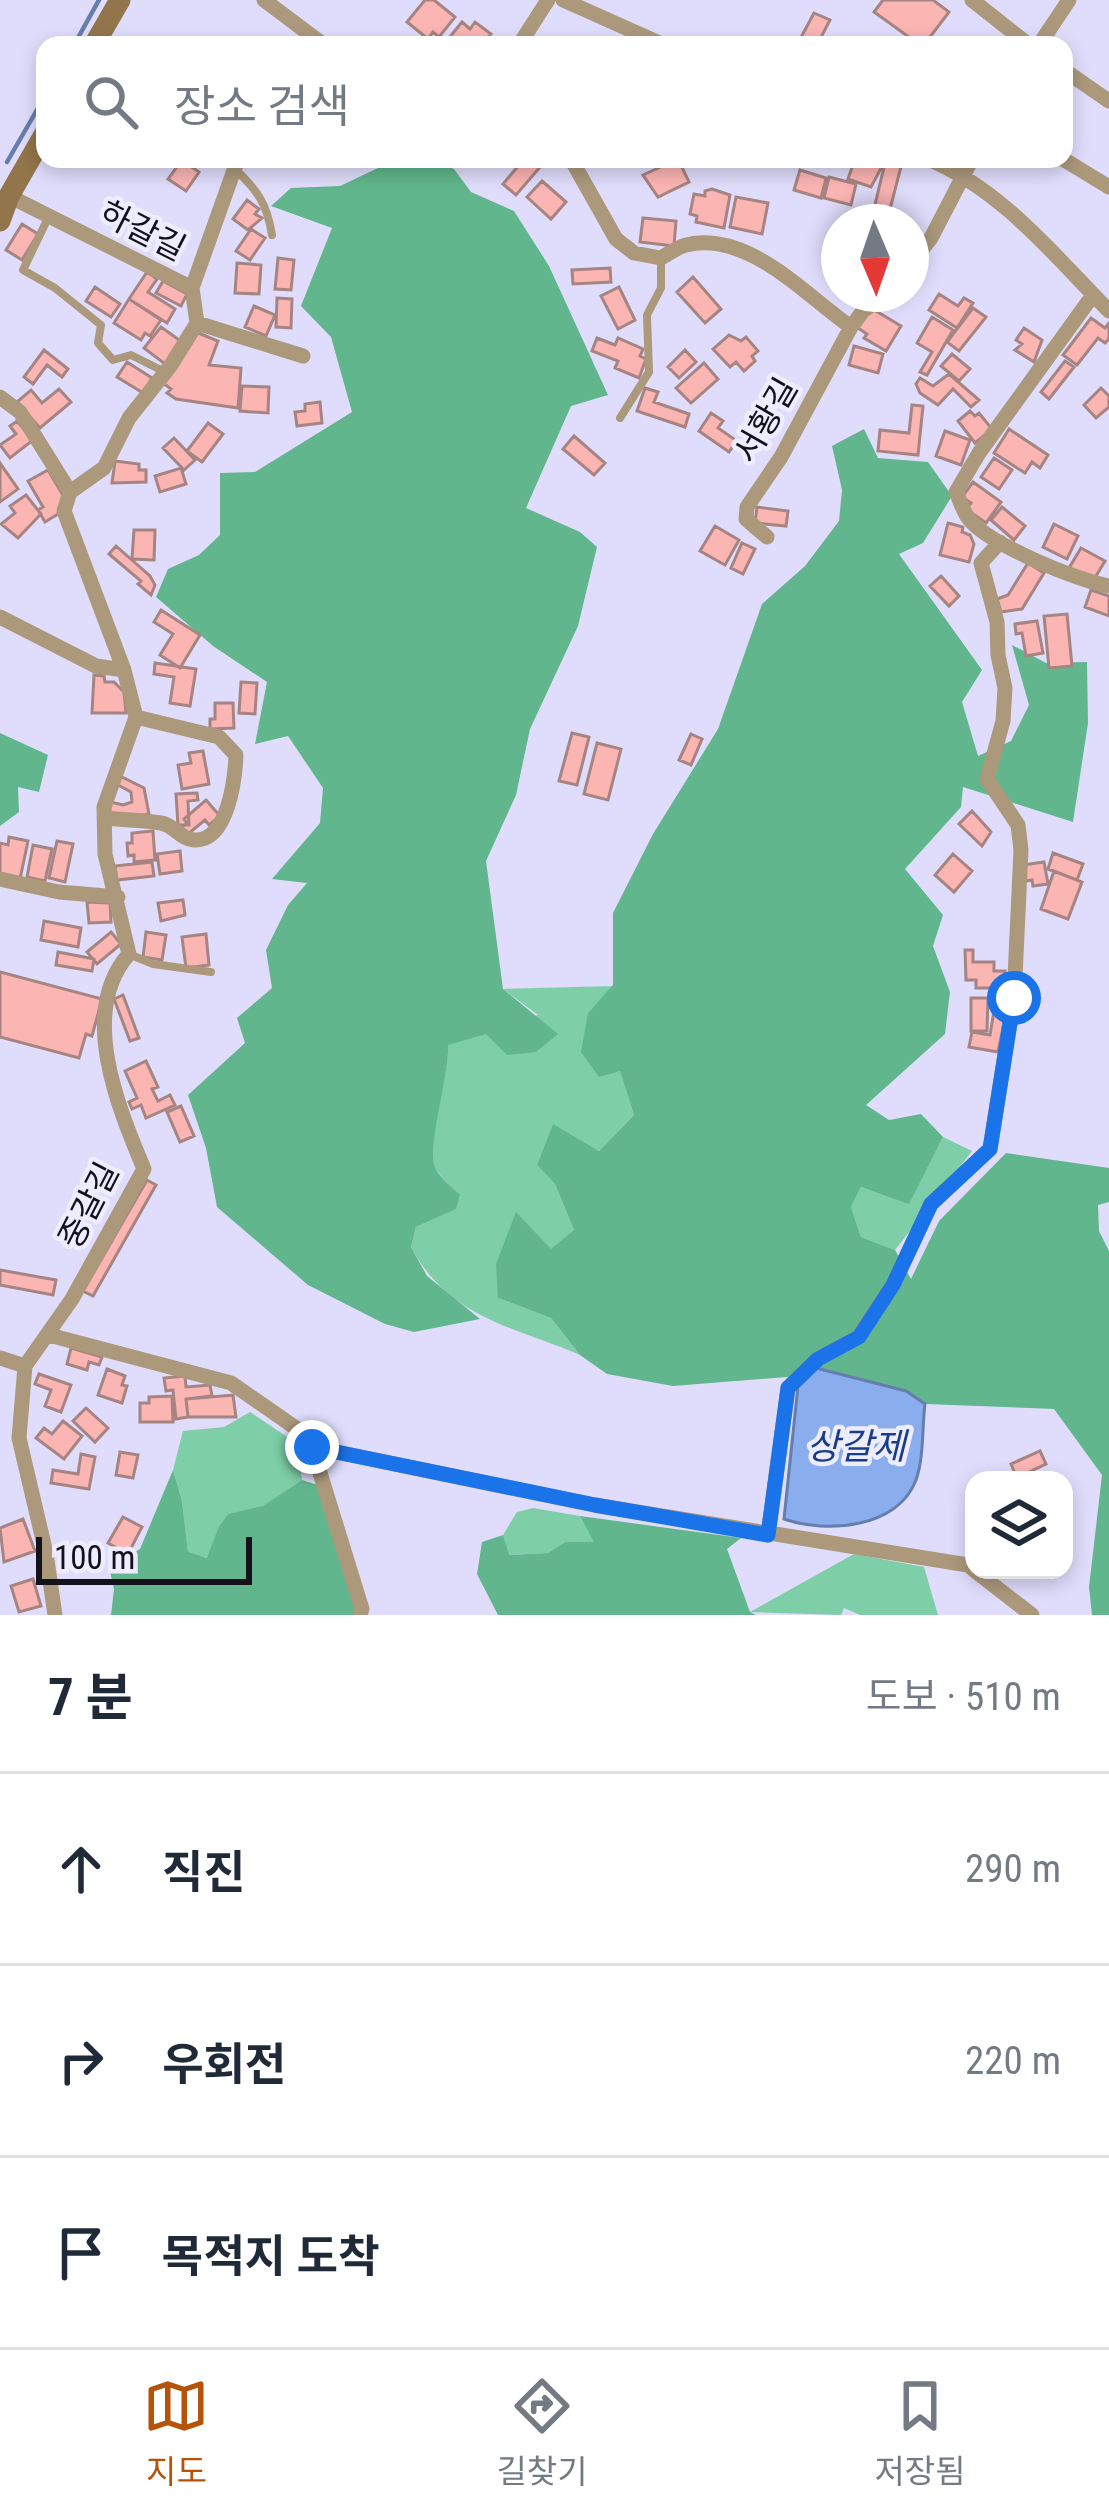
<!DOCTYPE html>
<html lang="ko">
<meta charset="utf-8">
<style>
body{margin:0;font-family:"Roboto Condensed","Noto Sans KR",sans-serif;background:#f2f2f3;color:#1f2937}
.controls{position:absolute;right:36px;bottom:36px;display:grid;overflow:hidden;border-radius:24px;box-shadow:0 6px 18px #0003}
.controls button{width:108px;height:108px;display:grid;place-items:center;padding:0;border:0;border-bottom:3px solid #e0e1e3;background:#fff;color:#1f2937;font:60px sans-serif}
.compass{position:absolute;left:821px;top:204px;width:108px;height:108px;border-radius:50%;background:#fff;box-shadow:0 6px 18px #0003;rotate:178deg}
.scale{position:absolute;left:36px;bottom:30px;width:216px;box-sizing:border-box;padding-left:12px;border:6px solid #13111c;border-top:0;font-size:33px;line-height:42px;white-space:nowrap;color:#13111c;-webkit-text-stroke:9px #eeecff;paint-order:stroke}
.stop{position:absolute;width:36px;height:36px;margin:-27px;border:9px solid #1a73e8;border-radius:50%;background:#fff}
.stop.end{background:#1a73e8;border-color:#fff;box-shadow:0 3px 12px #0008}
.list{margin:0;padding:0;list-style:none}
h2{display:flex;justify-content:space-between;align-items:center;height:156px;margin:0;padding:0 48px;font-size:51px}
h2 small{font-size:39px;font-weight:400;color:#747a83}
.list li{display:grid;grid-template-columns:78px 1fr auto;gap:36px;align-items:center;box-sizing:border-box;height:192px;padding:0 48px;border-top:3px solid #e0e1e3}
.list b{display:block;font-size:45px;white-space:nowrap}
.list em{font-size:39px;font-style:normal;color:#747a83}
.icon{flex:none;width:66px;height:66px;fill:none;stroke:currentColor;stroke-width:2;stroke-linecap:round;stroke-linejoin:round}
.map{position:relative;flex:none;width:1109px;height:1615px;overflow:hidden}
.search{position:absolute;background:#fff;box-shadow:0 6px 18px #0003;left:36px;right:36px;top:36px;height:132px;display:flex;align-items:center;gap:30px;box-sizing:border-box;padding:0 42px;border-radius:24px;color:#747a83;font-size:45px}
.sheet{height:732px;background:#fff}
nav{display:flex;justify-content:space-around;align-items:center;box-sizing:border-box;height:168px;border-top:3px solid #e0e1e3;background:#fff;font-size:33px;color:#747a83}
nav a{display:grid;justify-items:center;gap:6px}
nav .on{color:#b45309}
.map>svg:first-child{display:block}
</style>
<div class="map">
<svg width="1109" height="1615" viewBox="0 0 1109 1615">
<rect width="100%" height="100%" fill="#e0ddfc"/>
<path fill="#7ecea7" d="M613,986L588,1013L620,1070L634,1115L599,1151L553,1125L537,1165L555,1184L574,1230L498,1298L551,1318L580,1355C512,1326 449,1318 411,1247L416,1227L455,1209L460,1196C452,1187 440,1177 435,1167C425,1148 450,1074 448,1044L538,1015L503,989Z
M943,1137L972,1151L895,1250L861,1237L851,1207L861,1187L909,1203Z
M250,1412L298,1444L302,1480L263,1507L228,1514L219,1526L208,1558L188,1553L182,1501L173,1470L183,1431L224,1427Z
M533,1508L580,1516L595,1542H565L548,1553L508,1555L503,1535L517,1512Z
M854,1554L924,1567L938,1615H860L844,1608L841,1615L750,1612Z"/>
<path fill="#61b68d" d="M397,159H431L454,169L471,192L514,211L549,266L608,395L571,406L526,508L580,532L597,547L578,626L530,729L516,795L486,861L503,989L558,1034L536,1052L507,1055L486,1034L448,1045C450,1074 426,1148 435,1167C439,1177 452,1187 460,1195L456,1209L416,1227L411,1247L427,1276L480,1319L414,1332L385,1324L308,1285L217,1207L206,1148L188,1095L245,1043L237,1018L272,988L266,950L288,905L307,883L272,879L320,823L323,788L288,736L255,744L267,682L213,646L156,597L168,569L199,555L220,535V473L255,472L352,412L331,337L301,306L332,228L271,206L291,188L340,186Z
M864,429L878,458L928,462L952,496L923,543L899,554L982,670L962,702L978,756L1011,741L1029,705L1012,645L1046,663L1087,662L1088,723L1073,822L963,787L961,807L905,869L943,915L933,946L950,992L945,1034L866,1105L889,1120L921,1114L943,1137L909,1204L861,1187L851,1207L861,1237L895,1250L911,1279L939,1221L1006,1153L1109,1168V1202L1098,1205L1099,1231L1109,1251V1615H1092L1089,1587L1102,1475L1054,1409L925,1404L906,1391L799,1376L673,1386L607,1374L580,1355L551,1318L498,1298L496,1264L516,1212L551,1249L574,1230L555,1184L537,1165L553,1124L599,1151L634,1115L620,1071L599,1077L581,1052L588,1013L613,985V913L653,834L718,729L762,604L805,566L839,521L842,490L832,446Z
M0,733L48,755L39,792L18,787L19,812L0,826Z
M173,1470L182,1501L188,1552L207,1558L219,1526L228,1514L263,1506L302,1480L318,1485L367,1615H111L114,1589L109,1567L140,1549Z
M580,1516L741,1538L727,1549L750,1612L756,1615H498L477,1574L482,1542L503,1535L509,1555L548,1553L565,1542H594Z"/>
<path fill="#89aded" stroke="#667eae" stroke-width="3" d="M816,1368L906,1391L925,1404C922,1427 924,1458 916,1480C898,1528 827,1534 784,1519L799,1376Z"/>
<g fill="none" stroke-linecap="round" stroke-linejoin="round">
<path stroke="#667eae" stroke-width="4.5" d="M74,45L99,0
M7,162L45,96"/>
</g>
<path fill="#fbb5b3" stroke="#a68482" stroke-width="3" d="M425,0H434L455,17L439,37L433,32L428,39L407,22Z
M883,0H933L949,12L924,45H920L874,12Z
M814,13L830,20L817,45H797Z
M462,22L470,29L475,22L491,34L482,45H447L445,43Z
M524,159H547L516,195L503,184Z
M678,159L689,182L658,197L643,175Z
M855,159H886L871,187L848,179Z
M886,159H903L888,217L873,213Z
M182,160L199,172L186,191L168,179Z
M800,170L826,178L821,198L794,190Z
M829,177L856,184L851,205L824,198Z
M542,181L566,202L551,219L527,197Z
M712,189L730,195L724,228L696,222L697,216L690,214L694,194L705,196V191Z
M736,197L768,203L762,234L730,227Z
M247,200L259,209L255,214L262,218L248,230L233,219Z
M643,218L676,221L674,246L640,242Z
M22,224L38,234L22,260L6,250Z
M251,229L265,238L250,260L236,251Z
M278,258L294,260L291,290L275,289Z
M237,263L261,265L259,294L235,293Z
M610,268L611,282L573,284L572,270Z
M147,272L157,279L148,292L175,309L167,323L129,299Z
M693,277L721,309L705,323L677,292Z
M163,281L187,294L181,306L156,293Z
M95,287L120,304L111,317L86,301Z
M619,287L635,320L618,329L601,296Z
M939,294L958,306L964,298L973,303L957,328L929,310Z
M277,298L292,299L291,328L276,327Z
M129,299L161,320L150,336L145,333L141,340L114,323Z
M254,306L275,315L266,336L245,327Z
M871,308L901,326L886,351L864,338L867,334L858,328Z
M973,308L986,317L959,351L947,342Z
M932,317L953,330L927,375L920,372L932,352L917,343Z
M1091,318L1105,328L1109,323V339L1105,343L1098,338L1077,365L1063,355Z
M161,327L182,342L165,364L144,348Z
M1024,328L1042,340L1034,362L1015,350L1022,344L1016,340Z
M196,332L218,341L209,365L241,368L238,408L176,399L167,393L171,389L163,383Z
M729,335L741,341L746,337L758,351L752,356L755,361L744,371L736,362L730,367L713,349Z
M597,338L615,345L618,338L643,349L640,356L646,359L639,378L615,368L618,361L592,351Z
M854,346L883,354L878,373L849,365Z
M44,350L68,369L62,377L47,365L33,384L24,377Z
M685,350L696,362L679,378L668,367Z
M952,354L970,369L959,381L941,366Z
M1065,361L1074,367L1049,399L1041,392Z
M127,362L152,378L143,393L117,377Z
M704,363L718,379L691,403L676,388Z
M949,374L979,400L971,407L953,389L938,405L920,393L916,384L920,378L933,386Z
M242,386L269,387L268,413L240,411Z
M645,388L658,392L654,402L689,414L685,427L637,411Z
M1101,388L1109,396V407L1096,418L1084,405Z
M59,389L71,402L40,428L17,402L31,390L42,403Z
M320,402L322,423L297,426L295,412L305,411V404Z
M912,405L923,406L918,455L878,451L880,430L909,433Z
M970,411L975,416L979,413L992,429L975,443L958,421Z
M711,413L723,421L718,428L737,441L729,452L699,431Z
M17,421L33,440L10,458L0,445L16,434L10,426Z
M208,423L223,434L202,462L187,451Z
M1009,429L1048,455L1040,468L1032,462L1025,473L994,453Z
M945,431L970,440L961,465L936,456Z
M574,436L605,463L594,475L563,449Z
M174,438L195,460L184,470L163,448Z
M994,458L1012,470L999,489L981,477Z
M115,461L139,464V470H146V482L112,483Z
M0,463L18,489L0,502Z
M181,468L186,484L160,492L155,476Z
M48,470L64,497L58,514L45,522L38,510L43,507L28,481Z
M973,482L1001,502L986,523L966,509L971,503L962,497Z
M26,495L41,514L18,538L1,524L15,513L10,506Z
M757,507L788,511L786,526L755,523Z
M1002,507L1025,526L1014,540L991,520Z
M948,523L963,527L962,532L970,535L974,544L969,562L940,555Z
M1054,524L1078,536L1067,559L1043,547Z
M715,526L739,540L725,565L700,551Z
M134,530H155L154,560L132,559Z
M742,543L755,549L743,574L731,568Z
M116,546L150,576L155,585L151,595L138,584L141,581L109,554Z
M1081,548L1105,561L1093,581L1069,568Z
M1028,563L1044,573L1022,609L1001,612L997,599L1008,595Z
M941,576L959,596L949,606L930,586Z
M1091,590L1109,596V616L1085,607Z
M161,610L200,635L180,668L160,655L173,634L154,622Z
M1067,614L1072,666L1049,668L1044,616Z
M1037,621L1043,653L1026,656L1022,633L1016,634L1015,624Z
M155,663L196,669L190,706L170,703L174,677L154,674Z
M94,675L104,676L105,682H114L124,692L126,713H92Z
M241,682L257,683L255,714L239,713Z
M215,703H233L234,728L210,729V719H215Z
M572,733L589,737L577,785L559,781Z
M691,734L702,739L691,765L679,760Z
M597,743L621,749L608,800L584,794Z
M203,751L209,784L182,789L178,765L191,763L189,753Z
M120,776L144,788L149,814L127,817L109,813L111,802L123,805L132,802L131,792L118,785Z
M197,793L198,800L188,801L189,825H178L176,794Z
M206,800L220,816L209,825L205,820L188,834L182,827L187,823L184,819Z
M972,811L991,832L982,846L959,824Z
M153,831L155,860L134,862V855L128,856L127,843H132V833Z
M9,837L28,841L20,879L0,875V843L8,845Z
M57,841L73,844L65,882L49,878Z
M33,845L52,849L45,881L27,877Z
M180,851L182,871L160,874L157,854Z
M1053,853L1083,864L1077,880L1048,869Z
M953,854L972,871L954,892L935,875Z
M152,862L154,876L117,880L115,866Z
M1044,862L1048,884L1033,886L1032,880L1026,881L1023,865Z
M1054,871L1082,882L1068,919L1041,909Z
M183,900L185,915L161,921L158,903Z
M87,902L110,903L111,922L89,923Z
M44,921L81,928L78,947L41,940Z
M111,932L121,944L97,964L87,952Z
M146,932L166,935L162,960L143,957Z
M206,934L209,965L186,968L182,937Z
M965,950H973V962H994V971H1005V988H976V980H966Z
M58,952L94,959L92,971L56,965Z
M0,972L102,999L92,1036L86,1034L79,1058L0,1037Z
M123,995L139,1038L130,1041L114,999Z
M971,998H988L987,1031H971Z
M994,1011L1006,1013L998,1052L969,1047L972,1032L990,1035Z
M146,1061L158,1087L152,1089L158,1101L170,1095L175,1105L146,1118L141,1105L132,1109L129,1102L137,1098L125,1071Z
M181,1106L194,1136L180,1142L167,1112Z
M147,1180L156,1185L93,1296L83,1291Z
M0,1270L56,1280L53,1295L0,1285Z
M71,1348L102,1357L99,1365L89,1362L87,1370L67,1364Z
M107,1369L125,1376L122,1385L127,1386L122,1403L98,1395Z
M39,1374L71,1385L61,1412L45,1406L51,1390L35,1384Z
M185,1376L186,1387L210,1385L212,1396L186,1399L188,1417L176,1419L173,1390L166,1391L164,1378Z
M233,1395L236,1417H188L186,1399Z
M172,1396L173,1422H140V1403H149V1397Z
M86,1408L108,1428L95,1442L73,1421Z
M63,1421L82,1436L64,1459L36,1438L44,1428L52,1434Z
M1040,1451L1046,1464L1027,1473L1030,1480H1018L1011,1464Z
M120,1452L138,1455L133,1478L116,1475Z
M81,1454L95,1457L89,1489L51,1483L53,1470L78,1474Z
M123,1517L142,1527L128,1554L108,1543Z
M23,1519L35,1551L4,1562L0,1528Z
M33,1579L41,1606L19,1612L11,1586Z"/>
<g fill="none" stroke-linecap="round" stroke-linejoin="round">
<path stroke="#ac997c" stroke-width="8" d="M236,170C258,191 267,204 272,235
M48,218L23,270L55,288L101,325L98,343L113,360L131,355L165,372
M620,418L649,372L647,315L661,288V260
M131,955L153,964L211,972"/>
<path stroke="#ac997c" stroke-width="15" d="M264,0L324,45
M563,0L664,45
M972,0L1029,45
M519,45L548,0
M1039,45L1069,0
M1064,70L1109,101
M571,159L616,239L634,253L661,258C668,254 678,247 686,245C748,230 805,295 851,327
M928,159C1001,189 1055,256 1109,311
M1063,159L1109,187
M9,196L192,288
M911,263L931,238L972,159
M1093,295L979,453L956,492C960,500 963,512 969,519C988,544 1078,581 1109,586
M197,323L303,356
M0,397L20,412L70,492
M767,537L746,519L747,507L781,457L851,327L863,311L887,294
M0,617L96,666L124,670
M104,818C123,820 143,820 161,823C174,825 180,839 194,840C228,842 235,779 236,755L219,737L136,717
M0,879L59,892L118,897
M49,1335L231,1383L303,1433L312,1447L594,1505L968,1565L974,1570
M0,1358L25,1366L72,1299L144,1169C118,1107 78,1011 129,954L105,854L104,807L136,717L124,670L64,511L70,492L104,468L129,418L171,365L197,323L192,288L238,159
M25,1366L19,1438L46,1553L55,1615
M312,1447L362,1609L360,1615
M768,1535L788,1388L818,1359L858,1337L893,1285L931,1204L990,1149L1014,998L1021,850L1018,825L987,779L1003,721L1005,688L998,655L997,622L981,563L1000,542
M974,1570L1032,1615"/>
<path stroke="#92754a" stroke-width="21" d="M94,45L120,0
M0,221L9,196L45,133"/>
</g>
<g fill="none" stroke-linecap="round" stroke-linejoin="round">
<path stroke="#1a73e8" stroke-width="15" d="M312,1447L595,1505L768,1535L788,1388L818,1359L859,1337L893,1285L931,1204L990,1149L1014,998"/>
</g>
<g text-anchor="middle" stroke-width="9" stroke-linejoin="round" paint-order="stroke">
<g font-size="33" fill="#13111c" stroke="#eeecff">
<text transform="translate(143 230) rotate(27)" y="12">하갈길</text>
<text transform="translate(765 420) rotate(-60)" y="12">서황길</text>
<text transform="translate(88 1205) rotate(-63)" y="12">중갈길</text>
</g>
<g font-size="36" font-style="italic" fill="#183e89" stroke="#eeecff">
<text x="856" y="1459">상갈제</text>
</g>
</g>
</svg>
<div class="controls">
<button><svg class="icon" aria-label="layers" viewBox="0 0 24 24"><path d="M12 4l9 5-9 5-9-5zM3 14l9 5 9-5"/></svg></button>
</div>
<svg class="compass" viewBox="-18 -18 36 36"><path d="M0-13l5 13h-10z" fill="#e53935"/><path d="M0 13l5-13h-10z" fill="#747a83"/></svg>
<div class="scale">100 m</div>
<div class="stop" style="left:1014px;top:998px"></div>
<div class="stop end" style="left:312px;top:1447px"></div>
<div class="search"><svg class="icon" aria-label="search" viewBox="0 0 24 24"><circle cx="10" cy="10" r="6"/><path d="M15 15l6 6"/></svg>장소 검색</div>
</div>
<section class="sheet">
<h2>7 분<small>도보 · 510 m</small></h2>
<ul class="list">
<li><svg class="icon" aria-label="ahead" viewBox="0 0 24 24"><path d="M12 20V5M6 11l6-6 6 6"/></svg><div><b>직진</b></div><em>290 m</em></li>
<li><svg class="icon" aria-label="right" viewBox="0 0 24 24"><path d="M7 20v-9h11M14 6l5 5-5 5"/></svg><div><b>우회전</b></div><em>220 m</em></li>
<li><svg class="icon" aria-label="arrive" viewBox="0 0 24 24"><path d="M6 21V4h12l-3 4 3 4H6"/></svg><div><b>목적지 도착</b></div></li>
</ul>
</section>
<nav>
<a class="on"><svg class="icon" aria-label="map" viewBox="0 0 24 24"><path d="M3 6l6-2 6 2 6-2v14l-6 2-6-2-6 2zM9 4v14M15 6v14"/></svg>지도</a>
<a><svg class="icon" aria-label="directions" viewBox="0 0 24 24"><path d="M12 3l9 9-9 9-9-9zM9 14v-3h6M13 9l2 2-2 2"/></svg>길찾기</a>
<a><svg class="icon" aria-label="saved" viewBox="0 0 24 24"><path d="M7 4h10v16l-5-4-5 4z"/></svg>저장됨</a>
</nav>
